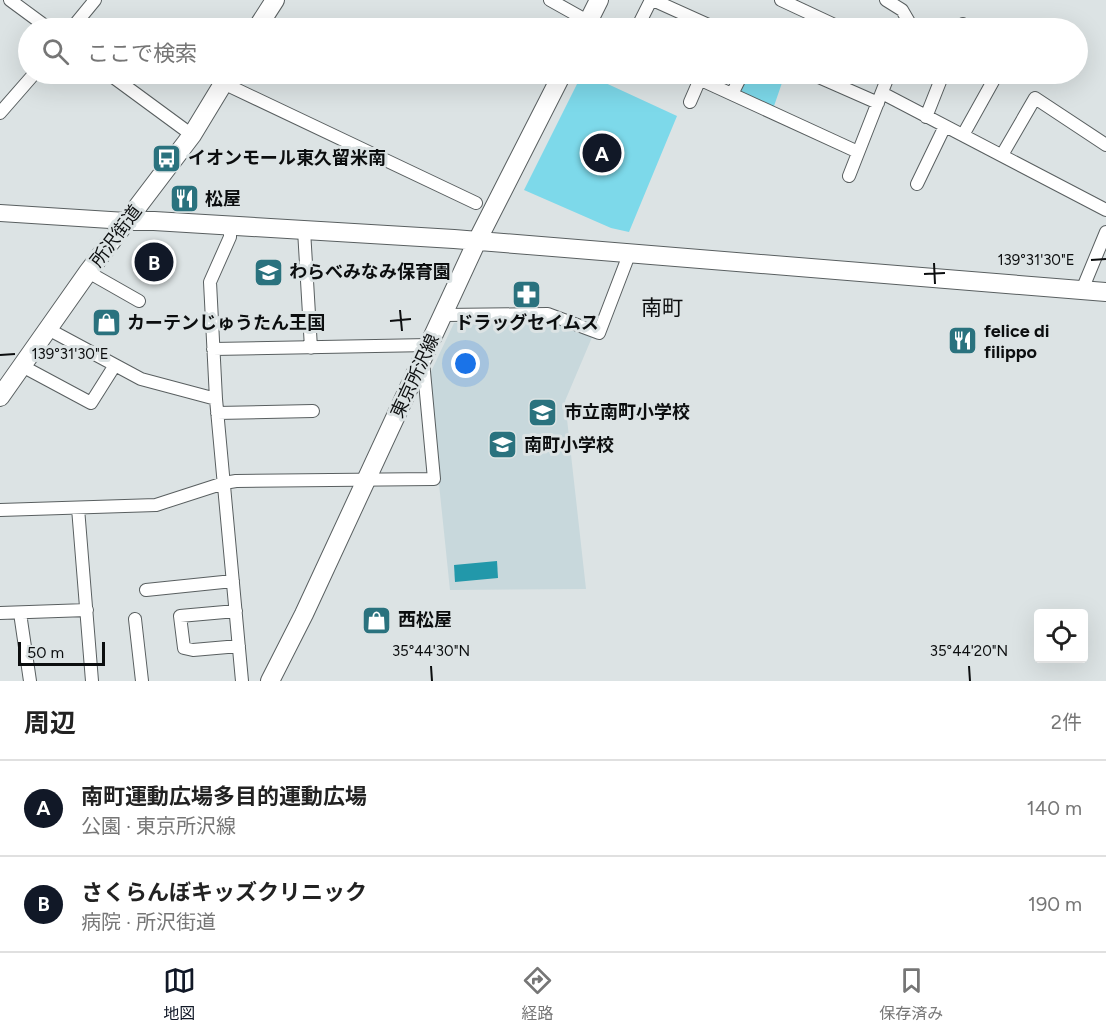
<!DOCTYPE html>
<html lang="ja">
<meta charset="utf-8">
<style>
body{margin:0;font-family:Figtree,"Noto Sans JP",sans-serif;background:#f2f2f2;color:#222}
.controls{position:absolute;right:18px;bottom:18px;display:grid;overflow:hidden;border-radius:6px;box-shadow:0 6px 24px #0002}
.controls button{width:54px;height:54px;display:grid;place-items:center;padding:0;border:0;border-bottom:2px solid #e0e0e0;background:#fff;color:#222;font:30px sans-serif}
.scale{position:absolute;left:18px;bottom:15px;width:87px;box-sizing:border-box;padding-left:6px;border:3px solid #0c0e0f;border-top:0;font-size:16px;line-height:21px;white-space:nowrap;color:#0c0e0f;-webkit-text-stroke:4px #dce3e4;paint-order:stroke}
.you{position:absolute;left:466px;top:364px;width:21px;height:21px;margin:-15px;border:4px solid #fff;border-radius:50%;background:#1a73e8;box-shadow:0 0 0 9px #1a73e833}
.badge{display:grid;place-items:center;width:39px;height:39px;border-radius:50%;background:#111827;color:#fff;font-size:20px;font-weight:700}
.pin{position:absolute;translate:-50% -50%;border:3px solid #fff;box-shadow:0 2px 6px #0006}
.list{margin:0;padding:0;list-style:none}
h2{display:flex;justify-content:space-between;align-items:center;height:78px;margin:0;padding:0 24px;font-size:26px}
h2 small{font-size:20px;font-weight:400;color:#767676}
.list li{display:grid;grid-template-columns:39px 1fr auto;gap:18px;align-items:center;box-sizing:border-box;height:96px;padding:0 24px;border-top:2px solid #e0e0e0}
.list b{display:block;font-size:22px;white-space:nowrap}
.list p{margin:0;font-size:20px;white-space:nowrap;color:#767676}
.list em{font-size:20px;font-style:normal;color:#767676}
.icon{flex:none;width:33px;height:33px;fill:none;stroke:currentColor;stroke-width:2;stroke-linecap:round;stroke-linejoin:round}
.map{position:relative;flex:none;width:1106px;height:681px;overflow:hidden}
.search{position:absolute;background:#fff;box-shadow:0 6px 24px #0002;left:18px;right:18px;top:18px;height:66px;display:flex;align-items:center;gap:15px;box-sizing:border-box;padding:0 21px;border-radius:33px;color:#767676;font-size:22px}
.sheet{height:270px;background:#fff}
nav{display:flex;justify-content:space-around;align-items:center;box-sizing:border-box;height:84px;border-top:2px solid #e0e0e0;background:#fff;font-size:16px;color:#767676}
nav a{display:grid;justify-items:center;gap:3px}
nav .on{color:#111827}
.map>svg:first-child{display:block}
</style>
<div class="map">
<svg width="1106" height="681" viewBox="0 0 1106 681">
<rect width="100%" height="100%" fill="#dce3e4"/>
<path fill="#c8d8dc" d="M555,318L593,335L565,401L586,589L450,590L428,378L454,323Z"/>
<path fill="#7dd9ea" d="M582,74H586L677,116L629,232L611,228L524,190Z
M746,74H785L773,109L737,93Z"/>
<path fill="#2298aa" d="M497,561L498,578L455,582L454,565Z"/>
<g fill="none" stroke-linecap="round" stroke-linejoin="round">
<defs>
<path id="street" d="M10,0L48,28
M550,0L600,28
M653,0L715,28
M781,0L841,28
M886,0L902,10L909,22L907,28
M72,28L95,0
M637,28L651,0
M962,28L963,24
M109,74L192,135
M688,74L858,152
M812,74L878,103
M223,83L476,203
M882,93L1106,210
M732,94L742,74
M690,102L700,79
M0,113L34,74
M926,117L943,74
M963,135L997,74
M1002,155L1035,98L1106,145
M849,176L889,74
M917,184L945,126
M230,225V237L210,282L216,399L242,681
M304,230L311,348
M88,272L139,301
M1082,290L1106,232
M444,315L548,314L599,333L630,252
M48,329L141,379L216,399
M213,349L429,345
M22,366L91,403L115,365
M217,413L313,411
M78,508L92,681
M0,510L156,505L224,483L236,481L434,479L423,361
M146,590L233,581
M236,611L180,616L184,648L193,650L239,646
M0,613L87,610
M20,613L30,681
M135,619L142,681"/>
<path id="secondary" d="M0,213L126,221"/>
<path id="primary" d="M257,28L275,0
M585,28L599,0
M126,221H154L454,239L1106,292
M0,397L88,272L192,135L229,74
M270,681L304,614L477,241L562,74"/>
</defs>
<use href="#street" stroke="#595f60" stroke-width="14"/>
<use href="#secondary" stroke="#595f60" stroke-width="18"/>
<use href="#primary" stroke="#595f60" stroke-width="20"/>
<use href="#street" stroke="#fff" stroke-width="12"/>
<use href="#secondary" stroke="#fff" stroke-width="16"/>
<use href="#primary" stroke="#fff" stroke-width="18"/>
</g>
<path fill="none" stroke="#0c0e0f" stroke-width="2" d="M1091,260L1106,259M934,263L935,284M924,274L945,273M400,310L402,331M390,321L411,319M0,355L15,354M431,666L432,681M969,666L970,681"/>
<defs>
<symbol id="bus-square" viewBox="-11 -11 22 22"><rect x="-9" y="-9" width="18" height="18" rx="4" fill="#2a727e" stroke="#dce3e4"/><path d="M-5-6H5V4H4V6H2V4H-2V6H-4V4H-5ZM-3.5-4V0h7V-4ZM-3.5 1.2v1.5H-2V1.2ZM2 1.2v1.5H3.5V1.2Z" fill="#fff"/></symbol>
<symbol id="restaurant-square" viewBox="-11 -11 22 22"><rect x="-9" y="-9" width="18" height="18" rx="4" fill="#2a727e" stroke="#dce3e4"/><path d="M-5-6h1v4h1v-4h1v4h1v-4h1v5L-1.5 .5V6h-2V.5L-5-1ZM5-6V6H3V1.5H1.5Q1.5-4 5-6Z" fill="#fff"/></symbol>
<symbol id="school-square" viewBox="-11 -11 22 22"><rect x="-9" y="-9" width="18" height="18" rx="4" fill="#2a727e" stroke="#dce3e4"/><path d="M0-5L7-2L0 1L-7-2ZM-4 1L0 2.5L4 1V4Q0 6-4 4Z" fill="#fff"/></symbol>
<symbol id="pharmacy-square" viewBox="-11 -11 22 22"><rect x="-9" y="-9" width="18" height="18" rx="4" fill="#2a727e" stroke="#dce3e4"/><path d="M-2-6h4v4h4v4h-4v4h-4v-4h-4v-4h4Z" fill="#fff"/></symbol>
<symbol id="shop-square" viewBox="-11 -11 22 22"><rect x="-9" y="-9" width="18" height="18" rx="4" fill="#2a727e" stroke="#dce3e4"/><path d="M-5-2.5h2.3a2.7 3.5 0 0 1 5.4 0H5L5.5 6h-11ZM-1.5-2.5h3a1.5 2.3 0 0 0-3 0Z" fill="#fff"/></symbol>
</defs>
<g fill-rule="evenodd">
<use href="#bus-square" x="150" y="142" width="33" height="33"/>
<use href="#restaurant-square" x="168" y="182" width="33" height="33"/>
<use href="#school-square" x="252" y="256" width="33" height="33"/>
<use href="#pharmacy-square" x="510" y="278" width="33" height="33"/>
<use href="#shop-square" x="90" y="306" width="33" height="33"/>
<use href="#restaurant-square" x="946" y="324" width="33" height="33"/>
<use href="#school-square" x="526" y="396" width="33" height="33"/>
<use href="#school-square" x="486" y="428" width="33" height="33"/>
<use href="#shop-square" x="360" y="604" width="33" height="33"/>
</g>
<g text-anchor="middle" stroke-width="6" stroke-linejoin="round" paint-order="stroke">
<g font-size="18" font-weight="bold" fill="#0c0e0f" stroke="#dce3e4" text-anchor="start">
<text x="188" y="164">イオンモール東久留米南</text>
<text x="205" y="205">松屋</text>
<text x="289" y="278">わらべみなみ保育園</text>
<text x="127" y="329">カーテンじゅうたん王国</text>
<text x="527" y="329" text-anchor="middle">ドラッグセイムス</text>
<text x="984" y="337">felice di<tspan x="984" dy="21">filippo</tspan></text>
<text x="564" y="418">市立南町小学校</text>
<text x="524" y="451">南町小学校</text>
<text x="398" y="626">西松屋</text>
</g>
<g font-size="18" fill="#0c0e0f" stroke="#dce3e4">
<text transform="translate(116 236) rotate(-53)" y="6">所沢街道</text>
<text transform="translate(415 376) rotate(-65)" y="6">東京所沢線</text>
</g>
<g font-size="21" fill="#0c0e0f" stroke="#dce3e4">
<text x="662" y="315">南町</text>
</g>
</g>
<g font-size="15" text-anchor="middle" fill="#0c0e0f" stroke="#dce3e4" stroke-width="6" stroke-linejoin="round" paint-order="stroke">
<text x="1036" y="265">139°31'30"E</text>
<text x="70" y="359">139°31'30"E</text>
<text x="431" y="656">35°44'30"N</text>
<text x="969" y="656">35°44'20"N</text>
</g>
</svg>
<div class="controls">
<button><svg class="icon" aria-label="locate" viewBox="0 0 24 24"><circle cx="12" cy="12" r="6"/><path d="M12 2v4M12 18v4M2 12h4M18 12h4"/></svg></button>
</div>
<div class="scale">50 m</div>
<div class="you"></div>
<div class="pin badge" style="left:602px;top:153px">A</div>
<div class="pin badge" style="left:154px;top:262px">B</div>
<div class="search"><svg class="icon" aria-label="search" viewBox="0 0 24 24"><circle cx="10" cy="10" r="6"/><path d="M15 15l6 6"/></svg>ここで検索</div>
</div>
<section class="sheet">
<h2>周辺<small>2件</small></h2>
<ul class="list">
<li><span class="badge">A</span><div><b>南町運動広場多目的運動広場</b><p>公園 · 東京所沢線</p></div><em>140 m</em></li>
<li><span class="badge">B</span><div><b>さくらんぼキッズクリニック</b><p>病院 · 所沢街道</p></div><em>190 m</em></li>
</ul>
</section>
<nav>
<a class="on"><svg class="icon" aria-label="map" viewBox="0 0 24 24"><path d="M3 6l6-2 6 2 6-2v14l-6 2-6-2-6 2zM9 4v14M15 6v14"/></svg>地図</a>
<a><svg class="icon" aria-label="directions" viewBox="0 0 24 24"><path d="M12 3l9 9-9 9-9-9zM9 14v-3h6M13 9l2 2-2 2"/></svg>経路</a>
<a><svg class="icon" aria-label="saved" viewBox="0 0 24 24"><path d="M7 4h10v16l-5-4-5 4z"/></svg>保存済み</a>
</nav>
